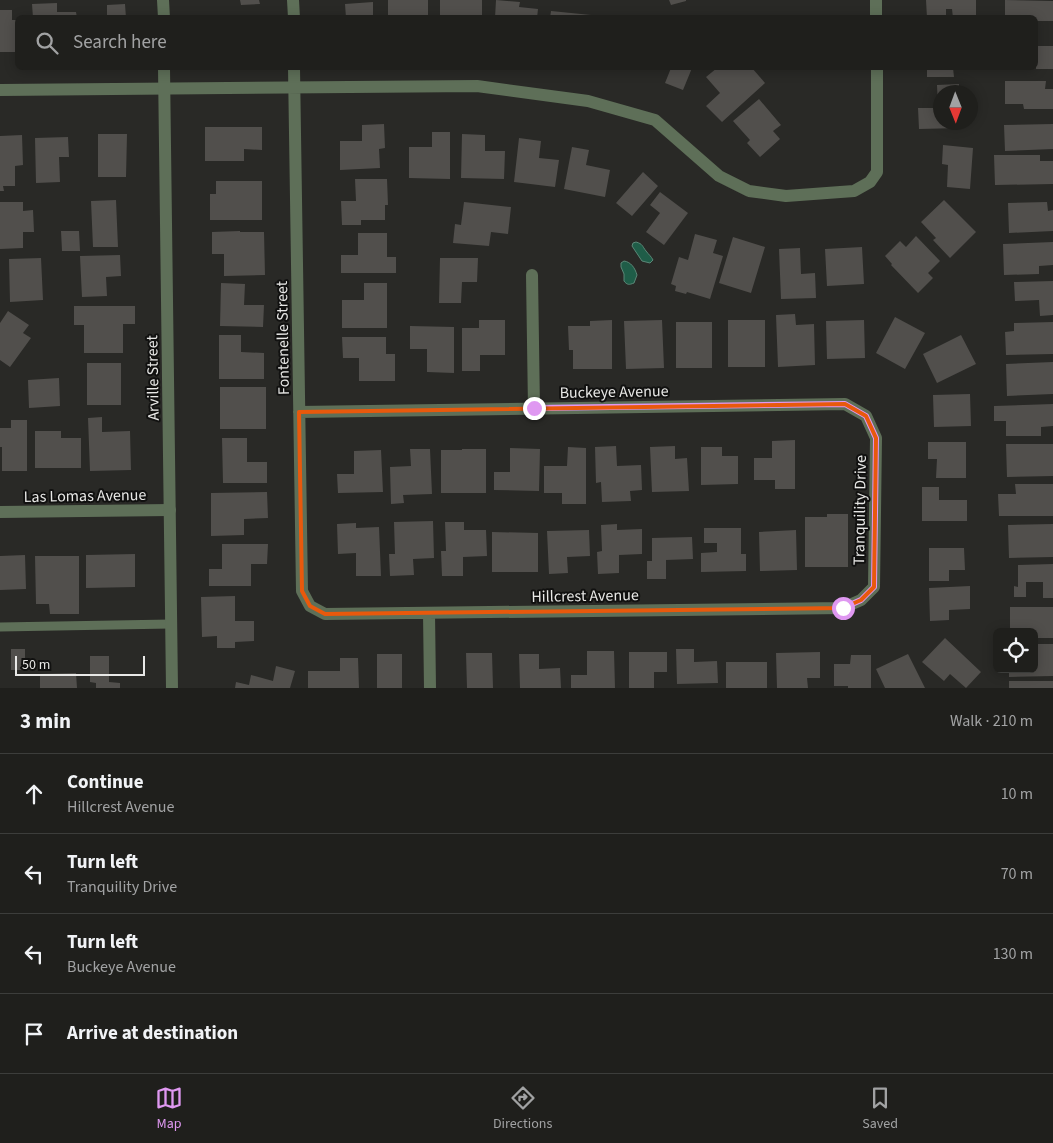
<!DOCTYPE html>
<meta charset="utf-8">
<style>
body{margin:0;font-family:"Source Sans 3",sans-serif;background:#2c2c29;color:#f1f3f6}
.controls{position:absolute;right:15px;bottom:15px;display:grid;overflow:hidden;border-radius:8px;box-shadow:0 2px 12px #0003}
.controls button{width:45px;height:45px;display:grid;place-items:center;padding:0;border:0;border-bottom:1px solid #3c3d3b;background:#1f1f1c;color:#f1f3f6;font:25px sans-serif}
.compass{position:absolute;left:933px;top:85px;width:45px;height:45px;border-radius:50%;background:#1f1f1c;box-shadow:0 2px 12px #0003;rotate:179deg}
.scale{position:absolute;left:15px;bottom:12px;width:130px;box-sizing:border-box;padding-left:5px;border:2px solid #e8e8e6;border-top:0;font-size:14px;line-height:18px;white-space:nowrap;color:#e8e8e6;-webkit-text-stroke:4px #111110;paint-order:stroke}
.stop{position:absolute;width:15px;height:15px;margin:-11px;border:4px solid #df98f1;border-radius:50%;background:#fff}
.stop.end{background:#df98f1;border-color:#fff;box-shadow:0 1px 5px #0008}
.list{margin:0;padding:0;list-style:none}
h2{display:flex;justify-content:space-between;align-items:center;height:65px;margin:0;padding:0 20px;font-size:21px}
h2 small{font-size:16px;font-weight:400;color:#a1a2a3}
.list li{display:grid;grid-template-columns:32px 1fr auto;gap:15px;align-items:center;box-sizing:border-box;height:80px;padding:0 20px;border-top:1px solid #3c3d3b}
.list b{display:block;font-size:19px;white-space:nowrap}
.list p{margin:0;font-size:16px;white-space:nowrap;color:#a1a2a3}
.list em{font-size:16px;font-style:normal;color:#a1a2a3}
.icon{flex:none;width:28px;height:28px;fill:none;stroke:currentColor;stroke-width:2;stroke-linecap:round;stroke-linejoin:round}
.map{position:relative;flex:none;width:1053px;height:688px;overflow:hidden}
.search{position:absolute;background:#1f1f1c;box-shadow:0 2px 12px #0003;left:15px;right:15px;top:15px;height:55px;display:flex;align-items:center;gap:12px;box-sizing:border-box;padding:0 18px;border-radius:8px;color:#a1a2a3;font-size:19px}
.sheet{height:385px;background:#1f1f1c}
nav{display:flex;justify-content:space-around;align-items:center;box-sizing:border-box;height:70px;border-top:1px solid #3c3d3b;background:#1f1f1c;font-size:14px;color:#a1a2a3}
nav a{display:grid;justify-items:center;gap:2px}
nav .on{color:#df98f1}
.map>svg:first-child{display:block}
</style>
<div class="map">
<svg width="1053" height="688" viewBox="0 0 1053 688">
<rect width="100%" height="100%" fill="#292926"/>
<path fill="#1f5d48" stroke="#5b8777" d="M636,242C643,244 642,246 646,251C649,255 651,256 653,260L650,263L642,261L632,246L633,243Z
M624,261C631,262 635,268 637,275L634,283C629,285 627,285 624,281V274L621,267V263Z"/>
<path fill="#514f4c" d="M240,0H259L260,4L241,5Z
M388,0H428V18H388Z
M440,0H482V18H440Z
M496,0L520,2L519,7L538,9L537,18H495Z
M669,0H686V1L671,5Z
M926,0H976V18H953L952,9H946V18H927Z
M1005,0L1053,1V21H1036V18H1023V15H1005Z
M373,2V18H346L345,4Z
M57,3V12H76L77,18H33L32,4Z
M125,4L126,18H107V5Z
M0,10H12V20H18V52H0Z
M551,11L591,15V18H550Z
M1036,46H1053V69H1036Z
M671,68H692L683,90L665,83Z
M717,68H752L765,83L722,122L706,106L720,93L706,77Z
M927,68H953L954,77H927Z
M1005,81H1046L1045,89H1053V109H1024L1023,104H1005Z
M959,84V92H940V122H960V128L919,129L918,108H938L937,85Z
M759,99L781,125L773,131L780,139L760,157L747,143L750,140L733,121Z
M384,124L385,148L379,149L380,168L340,170V141H362V125Z
M1053,124V149L1005,151L1004,125Z
M205,127H262V150L244,149V161H205Z
M432,132H450V179L409,178V147H432Z
M98,134H127L126,177H98Z
M462,134L485,135V151H505L504,179L461,178Z
M22,135L23,165L15,166V186H3L4,191H0V136Z
M68,137L69,157H59L60,182L36,183L35,138Z
M519,138L541,141L539,158L559,160L555,187L514,182Z
M943,145L973,148L970,189L947,187L948,165L942,164Z
M572,147L589,150L586,165L610,170L605,197L564,189Z
M994,155H1040V161H1053V184L995,185Z
M643,172L658,186L632,216L616,203Z
M355,179H387L388,205H385V220H361V225H342L341,201H356Z
M216,181H262V220H210V194H216Z
M660,192L688,213L664,245L646,232L660,213L650,205Z
M116,200L118,247H93L91,201Z
M944,200L976,232L950,258L933,240L936,238L921,222Z
M0,202H23V211L33,210L34,232H23V248L0,249Z
M464,202L511,207L508,234L491,232L489,246L453,243L455,224L461,225Z
M1047,202L1048,211L1053,210V231L1009,233L1008,203Z
M61,231H79L80,251H62Z
M240,231V232H264L265,275L224,276V254H212V232Z
M358,233H387V257H396V273H341V255H358Z
M695,234L717,240L713,253L723,256L710,299L687,292L686,294L675,291L676,286L671,284L679,257L688,260Z
M916,236L940,261L928,273L933,278L918,293L891,265L892,264L885,256L900,241L906,247Z
M733,237L765,247L751,293L719,283Z
M1053,242V265L1039,266V274L1004,275L1003,244Z
M862,247L864,284L827,286L825,249Z
M800,248L801,274L815,273L816,298L781,299L779,249Z
M120,255L121,276L106,277L107,296L82,297L80,256Z
M41,258L43,300L10,302L9,259Z
M440,258H478L477,282H462L461,303H439Z
M1053,281V315L1040,316L1039,300L1015,301L1014,282Z
M221,283L245,284L244,305H264L263,327L220,326Z
M364,283H387V328H342V300H364Z
M74,306H135V324H123V353H84V325H74Z
M8,311L29,325L23,333L31,338L10,367L0,360V323Z
M795,314L796,325L814,324L815,365L778,367L776,315Z
M895,317L925,333L905,369L876,353Z
M479,320H505V355H480V371H462V328H479Z
M612,320V369H573V350H569L568,326H590V321Z
M662,320L664,368L626,369L624,321Z
M728,320H765V367H728Z
M864,320L865,358L827,359L826,321Z
M676,322H712V368H676Z
M1053,322V354L1006,355L1005,332L1014,331V323Z
M410,326L454,327V373L427,372V349H410Z
M219,335H241V352L264,353V379H219Z
M961,335L976,364L937,383L923,354Z
M342,337H386V354H395V381H359V358H343Z
M1053,362V394L1007,396L1006,364Z
M87,363H121V405H87Z
M59,378L60,406L29,408L28,380Z
M220,387H266V429H220Z
M970,394L971,426L934,427L933,395Z
M1053,404V426L1041,427V436H1006V421H994V406Z
M102,417V432L130,431L131,470L90,471L88,418Z
M11,420H27V471H2V447H0V428H11Z
M35,431H61V438H81V468H35Z
M222,438H247V462H267V483H223Z
M795,440V489H775V480H754V458H772V441Z
M928,442H966V478H936L937,459H928Z
M1006,444H1053V476L1007,477Z
M616,446L617,466L641,465L642,490L630,491L631,501L602,502L601,482L596,483L595,447Z
M675,446V459L687,458L689,491L652,492L650,447Z
M568,447L586,448V504H562V493H544V466H567Z
M701,447H722V456H738V484L701,485Z
M510,448L540,449L539,491L494,490V472H510Z
M410,449H430L432,494L403,495L404,503L391,504L390,467L411,466Z
M462,449H486V493H441V450H462Z
M381,450L383,492L338,493L337,474H354V451Z
M1015,484H1053V516H999L998,494H1016Z
M922,487H939V500H967V521H922Z
M267,492L268,518L244,519V535L211,536V493Z
M827,514H848V567H805V517H827Z
M433,521L434,558L413,559L414,575L390,576L389,554H395L394,522Z
M445,522H464V530H486L487,556L463,557V576H442L441,551H446Z
M356,523V528L379,527L381,576H356V553L338,554L337,524Z
M617,524V530L642,529V554L619,555V573L598,574L597,552L602,551L601,525Z
M1053,524V557L1009,558L1008,525Z
M704,528H741V554H746V571L701,572V553L717,552V543H704Z
M589,530L590,556L567,557L568,573L549,574L547,531Z
M796,530L797,570L760,571L759,532Z
M492,532L538,533V572H492Z
M692,537L693,559L666,560V579H647V561H652V538Z
M222,544H268L267,564H251V586H209V569H222Z
M929,548H964L965,570H949V581H929Z
M135,554V587L86,588V555Z
M25,555L26,589L0,590V556Z
M35,556H79V614H50L49,604H36Z
M1053,564V598H1043V582H1026V597H1014V586L1018,587V565Z
M970,586V609L949,610V620L930,621L929,588Z
M235,596V621H254V641L235,642V648H217V636L202,637L201,597Z
M1010,607H1053V638H1034V632H1010Z
M945,638L981,672L966,688L950,674L944,681L922,662Z
M1034,644H1053V676L1009,677V669H1034Z
M11,649H25V670H11Z
M676,649H694V662L717,661L718,683L677,684Z
M587,651H614L615,688H571V675H587Z
M629,652H667V672H654V688H629Z
M820,652V678H807L808,688H777L776,653Z
M466,653H492L493,688H467Z
M377,654H402V688H377Z
M519,654H539V669L560,668L561,688H520Z
M908,654L925,688H885L876,669Z
M851,655H871V688H848V686H834V664H850Z
M90,656H109V682L120,683V688H96V683L90,682Z
M340,658H358L359,688H308V671H340Z
M726,662H767V688H726Z
M276,666L295,671L290,688H235L236,682L249,685L251,675L273,681Z
M76,673L77,688H40V674Z
M1009,681H1053V688H1009Z"/>
<g fill="none" stroke-linecap="round" stroke-linejoin="round">
<path stroke="#5e6f58" stroke-width="9" d="M0,627L171,624"/>
<path stroke="#5e6f58" stroke-width="12" d="M293,0L294,18
M876,0V18
M294,68L302,591L310,606L325,614L843,608L861,600L874,587L876,438L866,416L845,404L299,412
M0,90L477,86L588,101L655,120L719,176L749,191L786,196L854,191L870,182L877,172V68
M532,275L534,409
M0,512L170,510
M429,613L430,688"/>
<path stroke="#5e6f58" stroke-width="12" d="M163,0L164,18
M164,68L172,688"/>
</g>
<g fill="none" stroke-linecap="round" stroke-linejoin="round">
<path stroke="#df98f1" stroke-width="6" d="M534,408L845,404L866,416L876,438L874,587L861,600L843,608"/>
</g>
<path fill="none" stroke="#e8590c" stroke-width="4" stroke-linejoin="round" d="M845,404L866,416L876,438L874,587L861,600L843,608L325,614L310,606L302,591L299,412Z"/>
<g text-anchor="middle" stroke-width="4" stroke-linejoin="round" paint-order="stroke">
<g font-size="16" fill="#e8e8e6" stroke="#111110">
<text transform="translate(282 338) rotate(-91)" y="6">Fontenelle Street</text>
<text transform="translate(152 378) rotate(-91)" y="6">Arville Street</text>
<text transform="translate(614 391) rotate(-1)" y="6">Buckeye Avenue</text>
<text transform="translate(85 495) rotate(-1)" y="6">Las Lomas Avenue</text>
<text transform="translate(859 510) rotate(-89)" y="6">Tranquility Drive</text>
<text transform="translate(585 595) rotate(-1)" y="6">Hillcrest Avenue</text>
</g>
</g>
</svg>
<div class="controls">
<button><svg class="icon" aria-label="locate" viewBox="0 0 24 24"><circle cx="12" cy="12" r="6"/><path d="M12 2v4M12 18v4M2 12h4M18 12h4"/></svg></button>
</div>
<svg class="compass" viewBox="-18 -18 36 36"><path d="M0-13l5 13h-10z" fill="#e53935"/><path d="M0 13l5-13h-10z" fill="#a1a2a3"/></svg>
<div class="scale">50 m</div>
<div class="stop" style="left:843px;top:608px"></div>
<div class="stop end" style="left:534px;top:408px"></div>
<div class="search"><svg class="icon" aria-label="search" viewBox="0 0 24 24"><circle cx="10" cy="10" r="6"/><path d="M15 15l6 6"/></svg>Search here</div>
</div>
<section class="sheet">
<h2>3 min<small>Walk · 210 m</small></h2>
<ul class="list">
<li><svg class="icon" aria-label="ahead" viewBox="0 0 24 24"><path d="M12 20V5M6 11l6-6 6 6"/></svg><div><b>Continue</b><p>Hillcrest Avenue</p></div><em>10 m</em></li>
<li><svg class="icon" aria-label="left" viewBox="0 0 24 24"><path d="M17 20v-9H6M10 6l-5 5 5 5"/></svg><div><b>Turn left</b><p>Tranquility Drive</p></div><em>70 m</em></li>
<li><svg class="icon" aria-label="left" viewBox="0 0 24 24"><path d="M17 20v-9H6M10 6l-5 5 5 5"/></svg><div><b>Turn left</b><p>Buckeye Avenue</p></div><em>130 m</em></li>
<li><svg class="icon" aria-label="arrive" viewBox="0 0 24 24"><path d="M6 21V4h12l-3 4 3 4H6"/></svg><div><b>Arrive at destination</b></div></li>
</ul>
</section>
<nav>
<a class="on"><svg class="icon" aria-label="map" viewBox="0 0 24 24"><path d="M3 6l6-2 6 2 6-2v14l-6 2-6-2-6 2zM9 4v14M15 6v14"/></svg>Map</a>
<a><svg class="icon" aria-label="directions" viewBox="0 0 24 24"><path d="M12 3l9 9-9 9-9-9zM9 14v-3h6M13 9l2 2-2 2"/></svg>Directions</a>
<a><svg class="icon" aria-label="saved" viewBox="0 0 24 24"><path d="M7 4h10v16l-5-4-5 4z"/></svg>Saved</a>
</nav>
